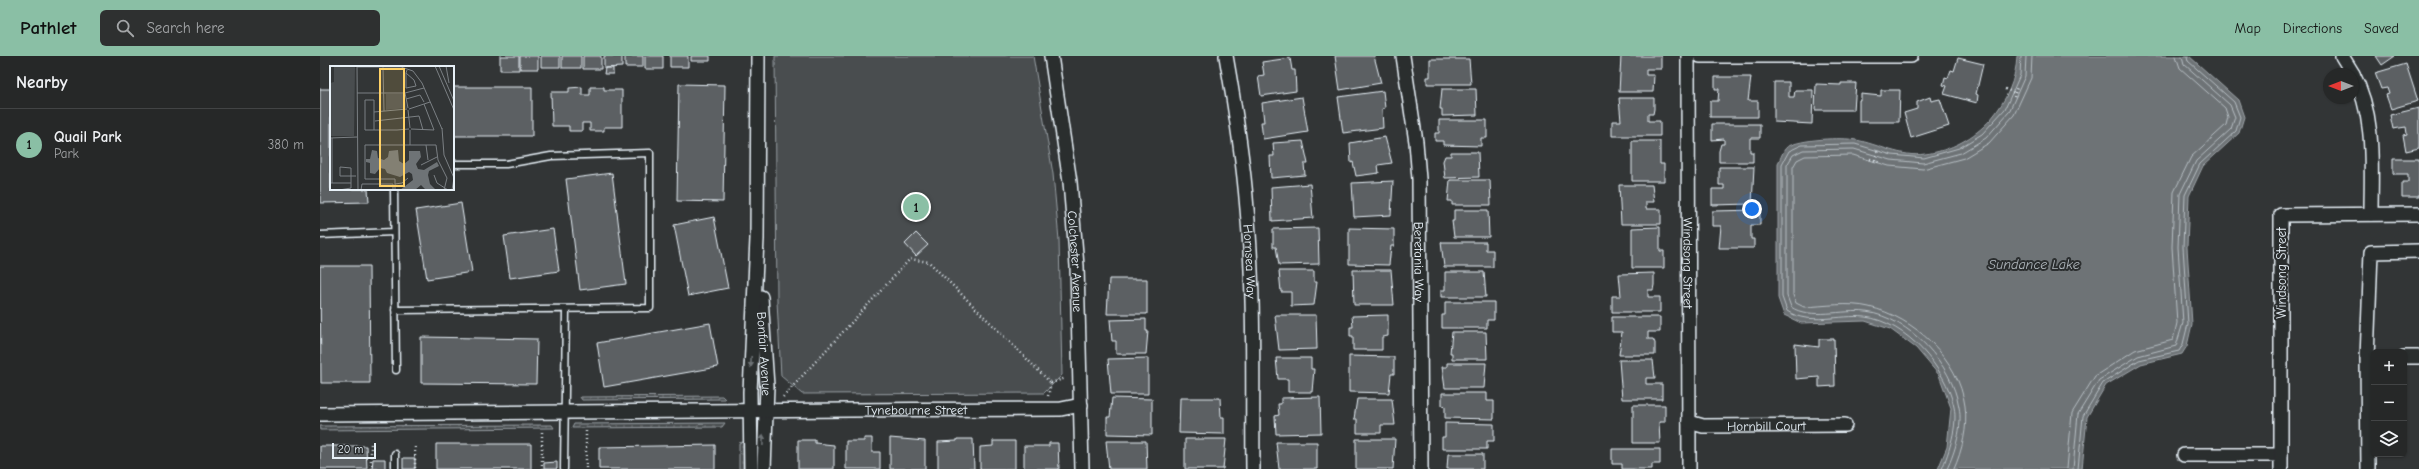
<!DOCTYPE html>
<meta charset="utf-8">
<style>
body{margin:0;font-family:"Comic Neue",sans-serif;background:#2e3030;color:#f1f3f6}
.controls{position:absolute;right:12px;bottom:12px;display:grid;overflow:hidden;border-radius:6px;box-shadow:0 1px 3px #0004}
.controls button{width:36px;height:36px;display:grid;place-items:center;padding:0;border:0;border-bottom:1px solid #424445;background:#262828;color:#f1f3f6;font:20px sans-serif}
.compass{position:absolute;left:2003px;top:12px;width:36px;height:36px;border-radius:50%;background:#262828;box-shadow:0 1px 3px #0004;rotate:270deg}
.scale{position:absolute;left:12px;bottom:10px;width:44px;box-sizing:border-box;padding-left:4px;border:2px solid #e8f1f8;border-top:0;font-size:11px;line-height:14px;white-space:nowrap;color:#e8f1f8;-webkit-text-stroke:3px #2a2d2e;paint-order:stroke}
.you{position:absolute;left:1432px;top:153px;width:14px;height:14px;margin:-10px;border:3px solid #fff;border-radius:50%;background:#1a73e8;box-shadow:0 0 0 6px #1a73e833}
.badge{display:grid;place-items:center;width:26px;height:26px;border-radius:50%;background:#8abfa5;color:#111;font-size:13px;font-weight:700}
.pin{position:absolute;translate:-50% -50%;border:2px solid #fff;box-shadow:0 1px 4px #0006}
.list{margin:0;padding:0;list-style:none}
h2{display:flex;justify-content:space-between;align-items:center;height:52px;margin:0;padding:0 16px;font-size:17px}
h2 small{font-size:13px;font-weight:400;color:#a4a6a8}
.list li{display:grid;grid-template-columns:26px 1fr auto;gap:12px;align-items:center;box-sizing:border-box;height:72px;padding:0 16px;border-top:1px solid #424445}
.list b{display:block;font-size:15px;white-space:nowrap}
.list p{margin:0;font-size:13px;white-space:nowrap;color:#a4a6a8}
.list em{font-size:13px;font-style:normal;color:#a4a6a8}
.icon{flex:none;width:22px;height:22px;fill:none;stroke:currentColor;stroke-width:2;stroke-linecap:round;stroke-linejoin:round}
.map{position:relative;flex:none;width:2099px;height:413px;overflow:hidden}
header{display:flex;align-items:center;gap:24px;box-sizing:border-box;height:56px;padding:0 20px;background:#8abfa5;color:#111}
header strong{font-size:19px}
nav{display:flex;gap:22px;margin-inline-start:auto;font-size:14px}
.search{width:280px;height:36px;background:#2e3030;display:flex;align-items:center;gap:10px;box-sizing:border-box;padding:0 14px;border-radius:6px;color:#a4a6a8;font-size:15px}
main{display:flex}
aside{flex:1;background:#262828}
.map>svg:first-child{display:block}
</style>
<header>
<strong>Pathlet</strong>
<div class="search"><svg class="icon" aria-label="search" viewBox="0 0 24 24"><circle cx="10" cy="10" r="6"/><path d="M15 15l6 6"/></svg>Search here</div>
<nav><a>Map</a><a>Directions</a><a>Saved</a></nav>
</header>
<main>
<aside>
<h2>Nearby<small></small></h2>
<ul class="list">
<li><span class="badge">1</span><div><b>Quail Park</b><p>Park</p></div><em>380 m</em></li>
</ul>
</aside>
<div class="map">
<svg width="2099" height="413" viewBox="0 0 2099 413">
<defs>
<pattern id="grass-dots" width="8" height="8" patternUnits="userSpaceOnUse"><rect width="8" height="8" fill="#494d4f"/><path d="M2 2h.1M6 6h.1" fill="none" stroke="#636769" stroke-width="1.8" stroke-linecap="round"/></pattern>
</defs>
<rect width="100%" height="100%" fill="#323536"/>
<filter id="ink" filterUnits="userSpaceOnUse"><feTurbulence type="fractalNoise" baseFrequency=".025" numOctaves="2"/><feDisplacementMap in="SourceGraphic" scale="8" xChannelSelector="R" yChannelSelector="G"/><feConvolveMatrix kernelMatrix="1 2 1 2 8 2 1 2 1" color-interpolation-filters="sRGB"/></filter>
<g filter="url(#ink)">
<path fill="url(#grass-dots)" stroke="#989fa4" d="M402,340L405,343L262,344L260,341Z
M405,367L402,371L252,372L254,368Z
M232,369L234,372L0,374V370Z
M423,386V413H419V387Z"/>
<path fill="#494d4f" stroke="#989fa4" d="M455,0H713L733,118L739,184L742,319L724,337L482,338L461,320L457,245Z"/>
<path fill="#6e7376" stroke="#9fa5aa" d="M1697,0H1869L1918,44L1924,61L1919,77L1883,110L1869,140L1867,191L1872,268L1867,290L1862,298L1821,308L1786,329L1767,361L1762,413H1618L1627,391L1631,352L1619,319L1596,292L1570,273L1545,265L1481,267L1464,259L1458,242V107C1461,102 1463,94 1467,91C1480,83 1522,81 1536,84C1558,88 1582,102 1605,98C1630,95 1654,82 1671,63C1686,45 1696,24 1697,0Z"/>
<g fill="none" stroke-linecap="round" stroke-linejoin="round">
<path stroke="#b7bfc4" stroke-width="1" d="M1622,413C1629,396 1638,369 1634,351C1626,312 1586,266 1545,261C1520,258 1489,270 1467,255L1462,241V108L1469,95L1482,89L1535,88L1572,99L1604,102L1639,92L1662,78L1685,53L1700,19L1701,0
M1627,413C1635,396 1643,370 1639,351C1632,308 1590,262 1546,256C1524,253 1490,264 1471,251L1467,240V109L1473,99L1483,94L1534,93L1571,104L1603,107L1641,97L1666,82L1689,56L1705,20L1706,0
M1634,413C1642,395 1648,371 1645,350C1639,303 1594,261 1549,251C1529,246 1504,250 1484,251L1476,247L1473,239V111L1477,104L1485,100L1533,99L1569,110L1603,113L1644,102L1669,87L1694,59L1711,22L1712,0
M1747,413L1752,357L1775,320L1815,294L1853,284L1857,267L1852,191L1854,136L1871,101L1906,69L1908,61L1905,52L1860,12L1856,0
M1753,413L1758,358L1779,324L1818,300L1856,290L1863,267L1858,191L1860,138L1876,105L1911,73L1915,61L1910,49L1864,8L1862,0
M1758,413L1763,360L1783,327L1819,304L1859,295L1863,288L1868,268L1863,191L1865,139L1880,108L1916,75L1920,61L1914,46L1868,5L1867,0"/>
</g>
<path fill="#5c6063" stroke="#e8f1f8" d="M180,0H199V14H180Z
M200,0H218V13H200Z
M221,0H240V11H221Z
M242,0H261V12H242Z
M263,0H281V13H263Z
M284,0H302V11L284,12Z
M305,0H323V11H305Z
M325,0H343V13H325Z
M350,0H368V11H350Z
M371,0H390V5H371Z
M1015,0H1054L1061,27L1020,34Z
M1301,0H1341V13H1326V19H1334L1333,36H1299Z
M2056,0H2075L2062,9Z
M970,2L972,14H975L976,35L941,40L938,20L944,19L942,6Z
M1638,2L1663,8L1656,38L1658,39L1657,47L1624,38L1627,30L1623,29L1625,21L1628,22L1631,14L1634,15Z
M1110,3H1149L1151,28H1107V21H1110Z
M2086,8L2098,45L2071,53L2066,39L2069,38L2067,32L2061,33L2055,17Z
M285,12H293V18H284Z
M1395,21H1431L1428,45H1438V61H1390V45H1398L1399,33H1395Z
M1454,26H1469V41H1474L1475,34H1493L1492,68L1454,66Z
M1521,27H1536L1534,54H1495L1496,28L1521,29Z
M359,28L405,29L403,146L357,145Z
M133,31H212V80H133Z
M262,31V39H270V31H284V34H302V71H284V75H270V67H262V75H249V70H232L231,36H249V32Z
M0,33H11V133H48L49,146L0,147Z
M1122,33H1156L1157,59L1122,60V53H1120Z
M1561,34H1580L1579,66H1539V44H1541V38L1561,40Z
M1063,35L1065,52L1062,53L1063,72L1023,77L1018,41Z
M982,41L988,76L943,83L941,66H944L942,47Z
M1610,41L1611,45L1620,43L1629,70L1591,82L1584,57L1597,53V46Z
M1299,42H1334V53L1333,58H1328V65H1340V80H1292V65H1301Z
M2099,52V92L2086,95L2083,79L2087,78L2086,71L2073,73L2070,59Z
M1119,64H1167V82H1161V90L1123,89V85H1115V77H1119Z
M1392,68H1440V82H1430V96H1433V106H1399V95L1401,88H1404V83L1392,84Z
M1065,81L1072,107L1058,109L1059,117L1036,120L1033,106L1031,107L1030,87Z
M983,85L988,108H984L985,119L951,122L950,100H954L953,87Z
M1312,85H1340V108H1344V125H1312Z
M1131,96H1158L1159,121L1125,122L1123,105L1125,100H1131Z
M2073,103H2099V141H2082V126H2088V118H2073Z
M1399,111H1434L1432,148L1392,149V133H1404V129H1399Z
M292,117L306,228L260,234L246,123Z
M1130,124H1170L1171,149H1132V145H1128Z
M1073,125L1071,159L1034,161L1032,127Z
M990,128L993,162L952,165L951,131Z
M1299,129H1332L1334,146H1326V153H1341V168H1301Z
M141,147L152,216L107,223L96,154Z
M1134,154H1168L1169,181H1134L1132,165H1134Z
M1440,154V169H1431V183H1434V192H1399L1401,170H1392V155Z
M394,161L408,232L368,240L354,169Z
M1340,171V195H1344V212H1312V172Z
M998,172L999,208L959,209L956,191H953V173Z
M1029,172L1074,173V190H1071L1069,209L1029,208Z
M233,173L239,215L190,222L184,180Z
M596,177L608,189L596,200L585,188Z
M1121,186H1166V194H1173V211H1124Z
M0,210H49L50,327H1Z
M1033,214H1071L1074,249H1034Z
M959,215H994V226H997L994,249L971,250V236H961Z
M1125,216H1164L1166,241H1121V234H1125Z
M1334,217V229L1333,234H1328V241H1340V256H1292V240H1301L1299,218Z
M789,223H827V258H787Z
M1125,246H1174V264H1167V272H1122V259H1125Z
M955,259H996L997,293L959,294Z
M1068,259V280L1062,281V294H1033V280H1030V271H1033L1032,260Z
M1292,261H1340V276H1328V283H1333L1335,287V299H1299L1302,276H1292Z
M826,263V275H828L826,298H796V285H792L790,264Z
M390,267L398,311L284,331L277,287Z
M1132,276H1166L1167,303H1132V297H1130Z
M101,281L217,283L216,328L101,327Z
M1499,283H1514L1515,330L1499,331V321L1476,323L1475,288L1499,291Z
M1029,300L1074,301V318H1071L1069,337L1029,336Z
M828,302V338H791L788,303Z
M956,302H991V313H994L992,336H968V323H958Z
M1299,304H1333L1335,322H1326V328H1342V343H1302Z
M1127,307H1166L1164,332H1125L1122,311H1127Z
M1122,337H1167V345H1174V363L1125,362V350L1122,349Z
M1000,341L1001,377L956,378L955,360L959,359L958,348H961V342Z
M792,342L832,343V379L787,378V361H790Z
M860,342H900L901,361H904V378L859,377Z
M1037,343H1072L1075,369H1061V377H1037V363H1034Z
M1313,349H1345V366H1339L1340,387H1313Z
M1125,367L1174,368V385H1167V393H1122V381H1125Z
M544,382H552V396H560V413H526V385H544Z
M570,382L605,385V413H570Z
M637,383H653L654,413H618V386L637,385Z
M865,383H906L903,413H865Z
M1036,383H1075L1073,413H1036Z
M478,384H495V387L514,389V413H478Z
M673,385H695V413H660V391L673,390Z
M786,385H826L827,413H789Z
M956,386H997V413H959Z
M729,387H738L739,413H704V390H729Z
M116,388H211V413H116Z
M395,389V413H279V391Z
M0,390H46L47,413H0Z
M1292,393H1340V408H1332V413H1302V408H1292Z
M1128,398H1163V413H1127Z
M83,402H95V413H83Z
M53,403H65V413H52Z
M237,406V413H224V407Z"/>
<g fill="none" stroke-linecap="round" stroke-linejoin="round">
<defs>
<path id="service" d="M74,133L76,314
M0,179L74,176
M75,254L330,252V97L231,100L186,108H133
M75,398V413
M244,413L246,253"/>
<g id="minor">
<path id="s1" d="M731,0L750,126L757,210L762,413"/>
<path id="s2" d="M906,0C915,51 923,101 927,153C935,239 932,327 933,413"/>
<path id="s3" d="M1083,0L1096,86L1099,123L1101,413"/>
<path id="s4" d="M1368,0L1369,413"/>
<path d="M1380,0H1591"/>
<path d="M2022,0L2033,18"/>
<path d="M2033,18C2056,60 2051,112 2051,158"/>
<path id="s5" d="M441,241L447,330L444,413"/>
<path d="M2084,301H2099"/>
<path id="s6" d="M0,358C247,354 494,354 741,353L761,349"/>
<path id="s7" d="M1369,366L1383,370L1525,369"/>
<path d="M1864,399H1961"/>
<path d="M431,413L430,336L437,183L438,0"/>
<path d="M1961,413V159L2099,158"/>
<path d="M2048,413L2047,302L2051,196L2099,195"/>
</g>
</defs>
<use href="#service" stroke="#e8f1f8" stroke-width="9"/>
<use href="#minor" stroke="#e8f1f8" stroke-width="16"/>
<path stroke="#e8f1f8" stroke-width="2.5" stroke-dasharray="1 3" stroke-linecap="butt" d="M1685,33L1695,37
M1694,41L1697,31
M1550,103L1560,106
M1555,104L1558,94
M731,327L746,322
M728,340L731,327
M463,341L590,203L609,206L731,327
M266,375V413
M222,376V413
M51,388V413
M95,391V413"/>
<use href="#service" stroke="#2a2d2e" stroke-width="6"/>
<use href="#minor" stroke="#2a2d2e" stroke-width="13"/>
</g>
<defs><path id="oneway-solid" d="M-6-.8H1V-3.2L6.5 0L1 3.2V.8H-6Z"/></defs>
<g fill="#6c7275">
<use href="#oneway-solid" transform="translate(431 306) rotate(92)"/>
<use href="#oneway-solid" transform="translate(443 384) rotate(-89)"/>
</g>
</g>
<g text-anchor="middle" stroke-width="4" stroke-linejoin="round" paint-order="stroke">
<g font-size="13" fill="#e8f1f8" stroke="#2a2d2e">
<text dy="5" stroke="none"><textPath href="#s1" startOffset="207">Colchester Avenue</textPath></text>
<text dy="5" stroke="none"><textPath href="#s2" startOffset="207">Hornsea Way</textPath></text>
<text dy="5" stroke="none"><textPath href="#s3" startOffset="207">Beretania Way</textPath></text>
<text dy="5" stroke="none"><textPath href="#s4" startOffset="207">Windsong Street</textPath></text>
<text transform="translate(1961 217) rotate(-90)" y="5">Windsong Street</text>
<text dy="5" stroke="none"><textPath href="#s5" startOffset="57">Bonfair Avenue</textPath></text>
<text dy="5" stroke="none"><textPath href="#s6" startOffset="596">Tynebourne Street</textPath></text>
<text dy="5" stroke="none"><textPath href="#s7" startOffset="78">Hornbill Court</textPath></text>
</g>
<g font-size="14" font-style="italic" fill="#b1b8be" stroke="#2a2d2e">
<text x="1714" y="213">Sundance Lake</text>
</g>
</g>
<g transform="translate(10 10)">
<rect width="124" height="124" fill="#323536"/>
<path d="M4,0H25L24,70H0V17L4,16Z" fill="#494d4f"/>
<path d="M56,28H74L77,42L56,44Z" fill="#494d4f"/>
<path d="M42,84L47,85L48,92L54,94L58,91L59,85L68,84L69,95L74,98L79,94V85H90L91,91L86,98L88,103L94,104L107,96L109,100L99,105L98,109L100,118L106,124H96L91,119L85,124H70L83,114L82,108L79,106L70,111L57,107L55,103L50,102L45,108L40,107V97L36,96V93H40Z" fill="#6e7376"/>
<path fill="none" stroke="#7b8084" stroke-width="1" d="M27,0L28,124M105,0L124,44M109,0L124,35M116,0L119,17M27,1H71L83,5L92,17L112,63M53,1L54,45M76,7L84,14L86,20L76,22V7L77,4M27,27H75L94,22M75,27L78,42M76,33L90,29L94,36M79,43L100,36M78,44L80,62M44,46L77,43M45,55L89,50L93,64M112,62L114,89L124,112L122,124M81,63L104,64L94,38M44,64V34H35V64H67L79,63M80,64V79M0,72L27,71M2,72V117M96,79L98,94M74,92V79M91,99L107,91M104,109L107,117L118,124M0,117H21M65,118L72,117L78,112M9,124L21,122V102L10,101V110H26M31,124L32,118H63V124M65,124V113H35V79H106L108,94L117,112L114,124"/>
<path fill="#ffd166" fill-opacity="0.15" stroke="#ffd166" stroke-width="2" d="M50,3H74V120H50Z"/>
<rect width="124" height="124" fill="none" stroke="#e8f1f8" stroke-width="2"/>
</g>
</svg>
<div class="controls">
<button>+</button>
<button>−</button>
<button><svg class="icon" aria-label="layers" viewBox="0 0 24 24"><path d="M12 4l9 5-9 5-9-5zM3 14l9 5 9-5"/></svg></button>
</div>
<svg class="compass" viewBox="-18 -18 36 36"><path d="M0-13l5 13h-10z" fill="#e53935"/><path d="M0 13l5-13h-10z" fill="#a4a6a8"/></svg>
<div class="scale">20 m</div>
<div class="you"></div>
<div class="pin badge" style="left:596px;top:151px">1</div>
</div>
</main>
